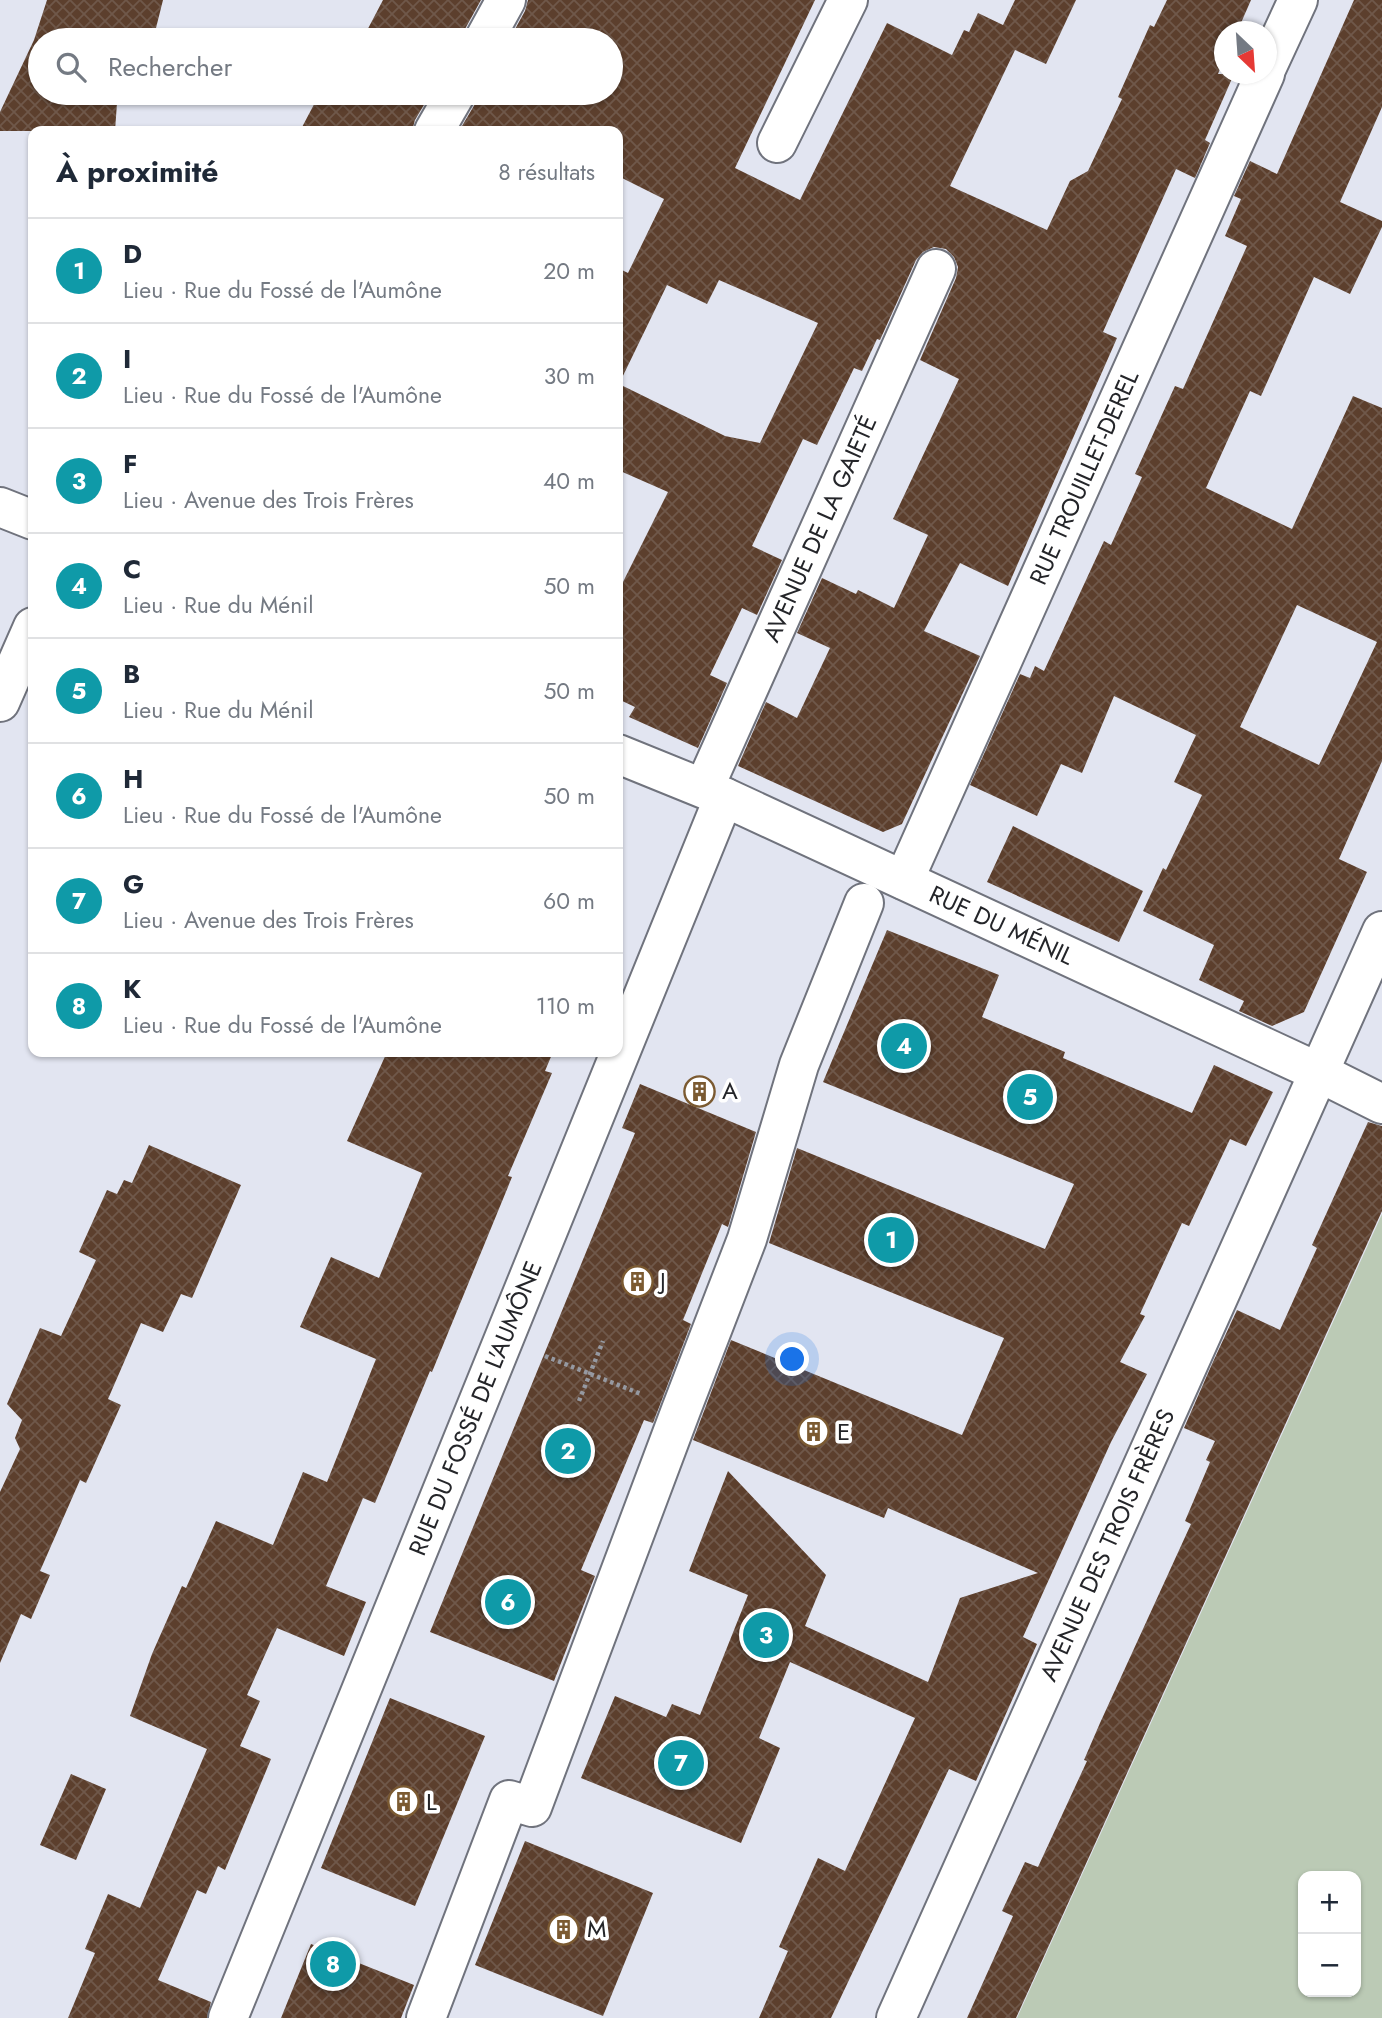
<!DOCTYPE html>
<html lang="fr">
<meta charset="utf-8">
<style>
body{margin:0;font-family:Jost,sans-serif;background:#f6f6f7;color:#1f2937}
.controls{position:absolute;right:21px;bottom:21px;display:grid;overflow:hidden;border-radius:14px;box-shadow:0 2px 5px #0004}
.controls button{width:63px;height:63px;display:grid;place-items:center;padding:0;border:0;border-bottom:2px solid #e0e1e3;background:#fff;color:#1f2937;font:35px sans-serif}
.compass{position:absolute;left:1214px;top:21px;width:63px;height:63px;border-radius:50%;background:#fff;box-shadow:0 2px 5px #0004;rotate:155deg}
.you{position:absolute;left:793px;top:1360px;width:24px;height:24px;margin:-18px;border:5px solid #fff;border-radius:50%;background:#1a73e8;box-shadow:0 0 0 10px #1a73e833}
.badge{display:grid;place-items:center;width:46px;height:46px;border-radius:50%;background:#db2777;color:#fff;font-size:23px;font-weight:700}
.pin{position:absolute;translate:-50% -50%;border:4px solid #fff;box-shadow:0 2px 7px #0006}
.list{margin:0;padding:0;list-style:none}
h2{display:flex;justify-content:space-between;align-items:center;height:91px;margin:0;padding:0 28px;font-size:30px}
h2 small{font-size:23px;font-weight:400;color:#747a83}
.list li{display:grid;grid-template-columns:46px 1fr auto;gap:21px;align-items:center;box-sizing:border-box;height:105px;padding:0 28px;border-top:2px solid #e0e1e3}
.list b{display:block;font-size:26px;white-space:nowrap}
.list p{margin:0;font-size:23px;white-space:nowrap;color:#747a83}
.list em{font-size:23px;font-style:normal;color:#747a83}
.icon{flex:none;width:38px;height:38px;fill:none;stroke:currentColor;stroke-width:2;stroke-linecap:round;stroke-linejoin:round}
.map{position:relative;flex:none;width:1382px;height:2018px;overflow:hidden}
.search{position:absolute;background:#fff;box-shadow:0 2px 5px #0004;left:28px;top:28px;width:595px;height:77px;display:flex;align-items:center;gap:18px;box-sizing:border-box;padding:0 24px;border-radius:38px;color:#747a83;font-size:26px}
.panel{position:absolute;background:#fff;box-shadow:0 2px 5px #0004;left:28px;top:126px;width:595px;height:931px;border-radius:14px}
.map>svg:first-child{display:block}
</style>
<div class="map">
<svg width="1382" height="2018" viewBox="0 0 1382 2018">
<defs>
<pattern id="building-cross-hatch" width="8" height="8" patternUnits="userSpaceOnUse" patternTransform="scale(1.75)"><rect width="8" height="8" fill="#5c3f2d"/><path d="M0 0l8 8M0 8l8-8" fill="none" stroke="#6f584a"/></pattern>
</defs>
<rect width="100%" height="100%" fill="#e2e5f1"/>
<path fill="#bbcab5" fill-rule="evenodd" d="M1382,1214V2018H1017ZM1356,1876V1992H1303V1876Z"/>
<path fill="url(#building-cross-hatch)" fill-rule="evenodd" d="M47,0H163L153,40H40V93H122L117,103L115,131H0V112L34,40Z
M383,0H481L465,29L462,40H362Z
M528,0H815L735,168L800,200L887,23L952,55L964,30L969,32L978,13L1003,25L1015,0H1076L1046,64L1015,50L950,186L1047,230L1070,181L1088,171L1122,99L1118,97L1150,25L1154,27L1167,0H1251L1237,32H1224V59L1218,74H1234L1205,140L1210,143L1195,178L1176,169L1103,332L1117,338L1008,586L960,563L924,631L980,656L902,824L883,832L738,766L766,702L797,718L830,648L797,633L822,578L856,594L858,590L894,608L928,535L893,519L959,379L920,360L956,278L958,267L954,257L946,249L934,247L923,252L916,260L880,340L877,339L862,371L854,368L817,445L803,439L752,546L782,560L757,615L742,608L710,675L727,683L698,748L629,717L635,707L618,699V592L668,492L618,470V268L628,273L664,199L618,176V131H459L475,104L478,93H611V40H509L525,11ZM719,280L818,323L760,443L725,436L619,384L667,285L707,304Z
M1354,0H1382V107L1340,202L1382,221V227L1350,294L1314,277L1261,396L1250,391L1206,488L1292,529L1353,396L1382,408V761L1339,859L1367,872L1304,1012L1272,1026L1239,1011L1244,1001L1199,980L1214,945L1143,911L1163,868L1166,870L1202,795L1174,782L1196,735L1114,696L1082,773L1061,764L1037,816L970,785L1020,674L1030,678L1035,666L1044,671L1104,541L1111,545L1142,477L1135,474L1175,386L1183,389L1247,246L1225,236L1241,199L1234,196L1250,161L1277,174ZM1297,605L1377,642L1319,765L1240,727Z
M320,93H431L415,120L412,131H300Z
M1013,826L1143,891L1119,942L987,882Z
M887,930L999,975L982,1017L1065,1052L1063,1058L1192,1113L1214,1065L1273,1092L1246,1146L1230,1139L1189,1226L1182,1223L1140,1314L1145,1316L1120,1362L1147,1374L1111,1442L1023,1637L1037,1644L976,1781L949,1769L831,2018H759L788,1951L779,1947L818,1858L845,1871L915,1718L790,1662L759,1738L780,1748L741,1843L581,1778L615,1696L666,1717L672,1704L700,1715L748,1595L689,1571L728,1471L826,1575L805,1626L928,1682L960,1598L1038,1573L888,1508L884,1518L693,1440L731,1340L962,1435L1004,1338L769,1243L797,1148L1045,1249L1074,1184L823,1082Z
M387,1052H553L545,1071L552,1073L508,1176L512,1177L432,1372L430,1371L375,1503L363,1498L326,1586L366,1602L344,1656L277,1628L247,1695L260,1701L240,1746L271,1759L225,1870L218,1866L206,1894L197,1890L158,1980L211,2002L207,2018H68L95,1953L85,1949L108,1894L140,1908L207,1749L130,1716L152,1654L182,1586L186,1588L216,1521L273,1545L303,1472L327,1482L376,1359L300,1327L331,1257L379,1278L422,1173L347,1141Z
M640,1084L756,1132L728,1227L722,1224L683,1320L691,1324L653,1423L644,1420L581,1570L595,1576L554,1681L430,1632L635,1133L622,1128Z
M1368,1122L1382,1126V1211L1016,2018H967L1013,1916L1002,1911L1025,1862L1038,1867L1087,1761L1084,1760L1100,1723L1191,1524L1185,1521L1210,1462L1206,1460L1215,1441L1184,1428L1212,1364L1237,1310L1280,1330L1317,1248L1312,1245Z
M149,1145L241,1185L192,1298L181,1294L163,1332L141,1323L108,1399L121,1405L86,1483L80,1480L40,1571L50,1575L31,1619L21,1614L0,1663V1492L20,1449L15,1438L22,1420L7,1404L40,1328L61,1336L96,1260L79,1252L107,1190L117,1194L124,1180L132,1183Z
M390,1698L485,1736L415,1906L321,1868Z
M71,1774L106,1789L76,1860L40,1845Z
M525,1841L653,1893L603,2016L475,1965Z
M311,1944L414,1985L401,2018H281Z"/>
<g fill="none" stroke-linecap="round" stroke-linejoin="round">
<defs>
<g id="minor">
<path d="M484,40L506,0"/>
<path d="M1266,69L1298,0"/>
<path d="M434,131L456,93"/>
<path d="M777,143L848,0"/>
<path d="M0,507L33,520"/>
<path d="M0,702L33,627"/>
<path id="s1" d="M618,754L724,797L1318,1072L1382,1104"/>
<path id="s2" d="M704,788L936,269"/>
<path id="s3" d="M904,880L1265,74"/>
<path id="s4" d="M228,2018L724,797"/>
<path d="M426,2018L509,1800L532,1807L681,1410L747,1239L799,1065L864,903"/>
<path id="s5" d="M896,2018L1382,931"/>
</g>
</defs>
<use href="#minor" stroke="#70737d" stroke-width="42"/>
<path stroke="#9699a1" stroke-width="4.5" stroke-dasharray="3.5 3.5" stroke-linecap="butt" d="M545,1356L641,1394
M579,1401L603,1341"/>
<use href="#minor" stroke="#fff" stroke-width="38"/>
</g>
<defs>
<symbol id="building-ring" viewBox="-11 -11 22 22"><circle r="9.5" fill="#fff" stroke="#7b5a31" stroke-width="1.5"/><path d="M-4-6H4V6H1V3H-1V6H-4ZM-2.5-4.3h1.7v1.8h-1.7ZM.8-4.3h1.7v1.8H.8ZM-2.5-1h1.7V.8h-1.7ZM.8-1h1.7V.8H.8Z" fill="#7b5a31"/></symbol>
</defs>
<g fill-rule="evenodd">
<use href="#building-ring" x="682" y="1074" width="35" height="35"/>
<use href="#building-ring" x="620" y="1264" width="35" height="35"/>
<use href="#building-ring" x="796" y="1414" width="35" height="35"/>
<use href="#building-ring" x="386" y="1784" width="35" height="35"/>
<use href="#building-ring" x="546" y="1912" width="35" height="35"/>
</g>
<g text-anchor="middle" stroke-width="7" stroke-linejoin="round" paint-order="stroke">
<g font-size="24" fill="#242529" stroke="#fff">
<text dy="8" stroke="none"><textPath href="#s3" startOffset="441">RUE TROUILLET-DEREL</textPath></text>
<text dy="8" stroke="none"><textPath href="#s2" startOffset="284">AVENUE DE LA GAIETÉ</textPath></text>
<text dy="8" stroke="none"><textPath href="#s1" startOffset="420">RUE DU MÉNIL</textPath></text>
<text dy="8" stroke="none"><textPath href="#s4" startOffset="658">RUE DU FOSSÉ DE L'AUMÔNE</textPath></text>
<text dy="8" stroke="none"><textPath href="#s5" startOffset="518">AVENUE DES TROIS FRÈRES</textPath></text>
</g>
<g font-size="24" fill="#242529" stroke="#fff" text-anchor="start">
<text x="722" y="1099">A</text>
<text x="660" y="1289">J</text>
<text x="837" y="1440">E</text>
<text x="426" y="1810">L</text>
<text x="587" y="1937">M</text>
</g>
</g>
</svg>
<div class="controls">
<button>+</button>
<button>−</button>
</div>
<svg class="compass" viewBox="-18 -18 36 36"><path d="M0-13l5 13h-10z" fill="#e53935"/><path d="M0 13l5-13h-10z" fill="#747a83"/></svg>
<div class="you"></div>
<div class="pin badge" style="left:891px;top:1240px;background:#0f9aa8">1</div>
<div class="pin badge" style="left:568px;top:1451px;background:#0f9aa8">2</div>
<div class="pin badge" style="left:766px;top:1635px;background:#0f9aa8">3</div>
<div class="pin badge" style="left:904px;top:1046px;background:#0f9aa8">4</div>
<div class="pin badge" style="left:1030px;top:1097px;background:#0f9aa8">5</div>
<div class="pin badge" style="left:508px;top:1602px;background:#0f9aa8">6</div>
<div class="pin badge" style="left:681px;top:1763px;background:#0f9aa8">7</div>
<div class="pin badge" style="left:333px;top:1964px;background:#0f9aa8">8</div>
<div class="search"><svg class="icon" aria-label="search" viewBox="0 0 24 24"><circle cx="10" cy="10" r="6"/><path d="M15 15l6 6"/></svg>Rechercher</div>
<section class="panel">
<h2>À proximité<small>8 résultats</small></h2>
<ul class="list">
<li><span class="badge" style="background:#0f9aa8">1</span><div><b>D</b><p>Lieu · Rue du Fossé de l'Aumône</p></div><em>20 m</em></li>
<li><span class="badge" style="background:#0f9aa8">2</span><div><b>I</b><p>Lieu · Rue du Fossé de l'Aumône</p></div><em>30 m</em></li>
<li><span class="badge" style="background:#0f9aa8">3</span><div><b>F</b><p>Lieu · Avenue des Trois Frères</p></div><em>40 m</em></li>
<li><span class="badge" style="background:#0f9aa8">4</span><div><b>C</b><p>Lieu · Rue du Ménil</p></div><em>50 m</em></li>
<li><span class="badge" style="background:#0f9aa8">5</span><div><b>B</b><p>Lieu · Rue du Ménil</p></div><em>50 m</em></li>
<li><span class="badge" style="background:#0f9aa8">6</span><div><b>H</b><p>Lieu · Rue du Fossé de l'Aumône</p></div><em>50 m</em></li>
<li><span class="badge" style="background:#0f9aa8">7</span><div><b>G</b><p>Lieu · Avenue des Trois Frères</p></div><em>60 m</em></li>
<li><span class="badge" style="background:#0f9aa8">8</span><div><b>K</b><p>Lieu · Rue du Fossé de l'Aumône</p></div><em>110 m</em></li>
</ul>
</section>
</div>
